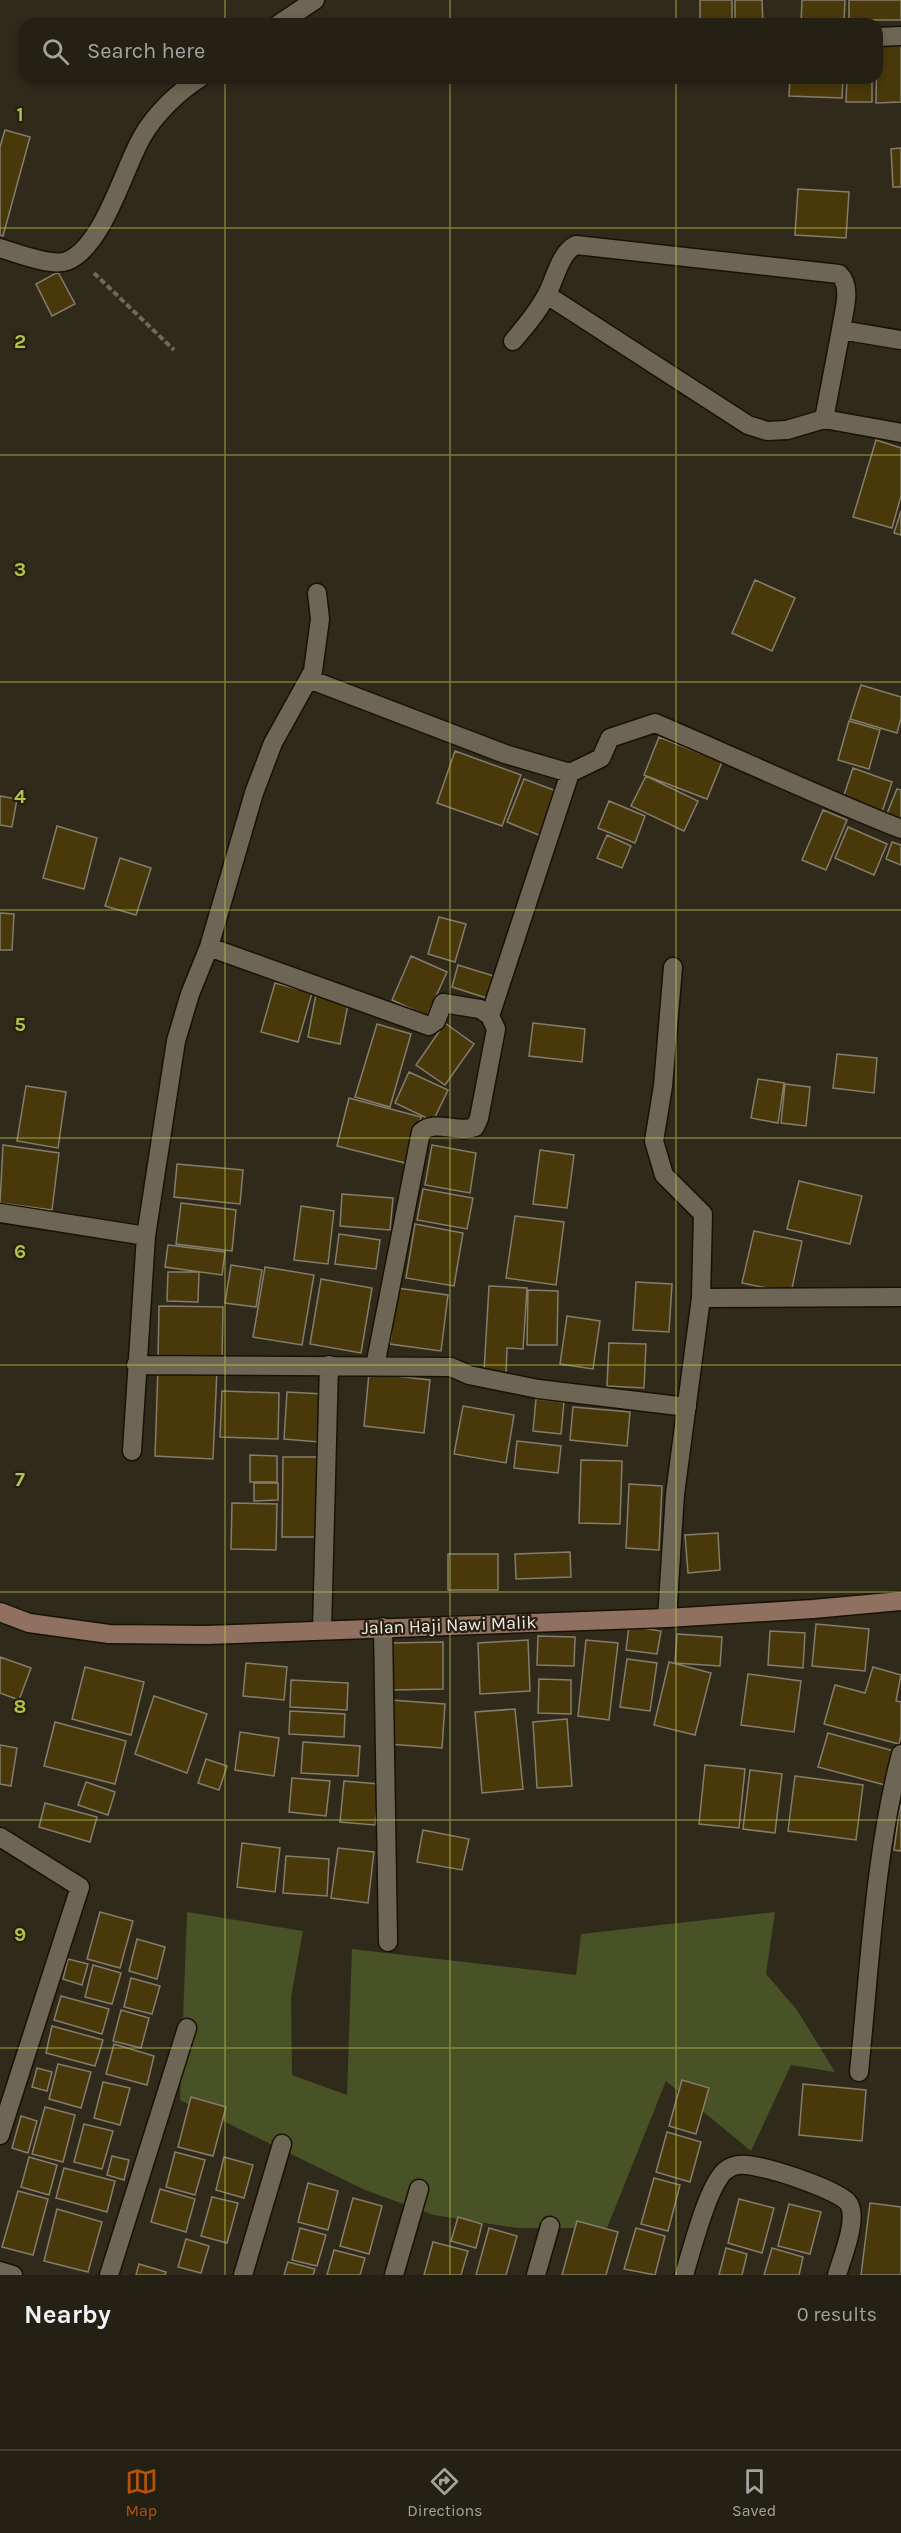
<!DOCTYPE html>
<style>
body{margin:0;font-family:Karla,sans-serif;background:#302d22;color:#f1f3f6}
.list{margin:0;padding:0;list-style:none}
h2{display:flex;justify-content:space-between;align-items:center;height:78px;margin:0;padding:0 24px;font-size:26px}
h2 small{font-size:20px;font-weight:400;color:#a3a3a0}
.icon{flex:none;width:33px;height:33px;fill:none;stroke:currentColor;stroke-width:2;stroke-linecap:round;stroke-linejoin:round}
.map{position:relative;flex:none;width:901px;height:2275px;overflow:hidden}
.search{position:absolute;background:#242014;box-shadow:0 3px 9px #0003;left:18px;right:18px;top:18px;height:66px;display:flex;align-items:center;gap:15px;box-sizing:border-box;padding:0 21px;border-radius:18px;color:#a3a3a0;font-size:22px}
.sheet{height:174px;background:#242014}
nav{display:flex;justify-content:space-around;align-items:center;box-sizing:border-box;height:84px;border-top:2px solid #413e34;background:#242014;font-size:16px;color:#a3a3a0}
nav a{display:grid;justify-items:center;gap:3px}
nav .on{color:#b45309}
.map>svg:first-child{display:block}
</style>
<div class="map">
<svg width="901" height="2275" viewBox="0 0 901 2275">
<rect width="100%" height="100%" fill="#302a1b"/>
<path fill="#495126" d="M187,1912L303,1931L291,1997L292,2075L347,2095L352,1949L576,1975L581,1934L775,1912L766,1974L797,2010L835,2072L791,2065L751,2151L666,2081L607,2228H517L434,2215L365,2190L180,2100Z"/>
<path fill="#49380a" stroke="#857d6c" stroke-width="1.5" d="M700,0H732V24H700Z
M735,0H762L763,24H735Z
M802,0H845L844,24H801Z
M849,0H901V20H849Z
M901,40V102L876,103L877,42Z
M790,78H843L842,98L789,96Z
M847,78H872V102H846Z
M5,130L30,137L3,236L0,235V147Z
M901,148V187H893L891,149Z
M798,189L849,192L846,238L795,235Z
M58,272L75,304L52,316L36,284Z
M876,440L901,448V496L892,528L853,517Z
M901,511V535L894,533Z
M755,580L795,598L772,651L732,633Z
M861,685L901,697V718L897,733L850,719Z
M849,721L880,730L869,769L838,760Z
M659,737L722,762L707,799L644,775Z
M455,751L521,775L502,826L437,803Z
M853,768L892,782L881,815L842,801Z
M646,776L698,801L684,831L631,806Z
M524,779L559,792L541,836L507,822Z
M897,789L901,790V828L884,821Z
M0,796L17,799L12,827L0,825Z
M609,801L645,816L635,843L598,828Z
M823,810L847,820L826,870L802,860Z
M57,826L97,838L84,889L43,878Z
M848,827L887,844L874,875L835,858Z
M607,835L631,846L622,868L597,858Z
M892,842L901,845V865L886,859Z
M120,858L151,868L136,915L105,906Z
M0,913L14,914L12,950H0Z
M439,917L466,924L455,962L428,954Z
M411,956L447,972L427,1016L392,1000Z
M458,965L497,977L490,999L452,987Z
M275,983L312,993L298,1042L261,1032Z
M316,994L349,1000L340,1044L308,1037Z
M445,1023L474,1044L445,1085L416,1065Z
M533,1023L585,1029L582,1062L529,1056Z
M377,1024L411,1034L390,1107L355,1097Z
M837,1054L877,1058L874,1093L833,1088Z
M409,1072L448,1090L433,1121L395,1103Z
M758,1079L784,1083L778,1123L751,1118Z
M785,1084L810,1087L806,1126L781,1123Z
M26,1086L66,1092L58,1148L17,1141Z
M349,1098L421,1117L409,1164L337,1146Z
M3,1145L59,1153L52,1210L0,1203Z
M432,1145L476,1153L470,1193L425,1185Z
M540,1150L574,1155L567,1208L533,1204Z
M177,1164L243,1170L240,1204L174,1197Z
M799,1181L862,1196L850,1244L787,1229Z
M423,1189L473,1198L467,1229L417,1220Z
M342,1194L393,1198L390,1230L340,1226Z
M181,1203L236,1210L232,1251L176,1244Z
M301,1206L334,1211L328,1264L294,1260Z
M515,1216L564,1222L556,1285L506,1278Z
M415,1224L463,1233L454,1286L406,1278Z
M754,1231L802,1241L791,1293L742,1283Z
M339,1234L380,1240L376,1269L335,1264Z
M168,1245L225,1252L222,1275L165,1267Z
M231,1265L262,1270L256,1307L225,1303Z
M265,1267L314,1275L302,1345L253,1337Z
M168,1272H199L198,1302L167,1301Z
M321,1279L372,1288L361,1353L310,1344Z
M636,1282L672,1284L669,1332L633,1330Z
M489,1286L527,1288L523,1349L507,1348L506,1373L484,1372Z
M397,1288L448,1295L441,1351L390,1344Z
M528,1290L558,1291L557,1345H527Z
M159,1306L223,1307L222,1362L158,1361Z
M567,1316L600,1321L593,1369L560,1364Z
M609,1343L646,1344L644,1388L607,1386Z
M158,1368L217,1370L213,1459L155,1456Z
M369,1373L430,1380L424,1433L364,1426Z
M222,1391L279,1393L278,1439L220,1437Z
M287,1392L323,1394L319,1442L284,1439Z
M536,1399L564,1402L561,1434L533,1431Z
M463,1406L514,1415L506,1463L454,1454Z
M573,1407L630,1412L627,1446L570,1440Z
M517,1441L561,1446L558,1473L514,1468Z
M250,1455L277,1456V1482H250Z
M283,1457H317V1537H282Z
M581,1460L622,1461L620,1524L579,1523Z
M254,1483H278V1500L254,1501Z
M629,1484L662,1486L659,1550L626,1548Z
M232,1503L277,1504L276,1550L231,1549Z
M718,1533L720,1570L688,1573L685,1535Z
M570,1552L571,1577L516,1579L515,1554Z
M448,1554H498V1590H448Z
M816,1624L869,1629L865,1671L812,1666Z
M629,1626L661,1631L657,1654L626,1650Z
M770,1631L805,1633L803,1668L768,1665Z
M677,1634L722,1637L720,1666L675,1663Z
M538,1636L575,1637L574,1666L537,1665Z
M528,1640L530,1691L480,1694L478,1643Z
M586,1640L618,1643L609,1720L578,1716Z
M443,1642V1689L391,1690L390,1643Z
M0,1657L31,1668L19,1700L0,1693Z
M627,1659L657,1663L650,1711L620,1707Z
M669,1662L711,1673L695,1735L654,1725Z
M246,1663L287,1667L284,1700L243,1696Z
M85,1667L144,1682L131,1735L72,1719Z
M873,1667L901,1675L896,1701L901,1702V1734L899,1744L824,1724L835,1685L865,1693Z
M748,1674L801,1681L794,1732L741,1725Z
M539,1679L571,1680V1714L538,1713Z
M291,1680L348,1683L347,1710L290,1707Z
M154,1696L207,1714L187,1773L135,1754Z
M391,1700L445,1704L442,1748L388,1744Z
M515,1709L523,1789L482,1793L475,1712Z
M290,1711L345,1714L344,1737L289,1734Z
M567,1719L572,1786L537,1788L533,1722Z
M55,1722L126,1741L115,1784L44,1766Z
M240,1732L279,1738L274,1776L235,1770Z
M828,1733L894,1751L885,1785L818,1767Z
M303,1742L360,1746L358,1776L301,1773Z
M0,1745L17,1748L11,1786L0,1784Z
M206,1759L227,1766L219,1790L198,1783Z
M705,1765L745,1769L739,1828L699,1824Z
M750,1770L782,1774L775,1833L743,1829Z
M795,1776L863,1785L856,1840L788,1831Z
M292,1778L330,1781L326,1816L289,1812Z
M344,1781L379,1784L375,1825L340,1822Z
M86,1782L115,1792L108,1815L78,1805Z
M45,1803L97,1817L90,1842L39,1827Z
M900,1805H901V1851L894,1850Z
M423,1830L469,1839L462,1870L417,1862Z
M242,1843L280,1848L275,1892L237,1887Z
M338,1848L374,1852L368,1903L331,1898Z
M286,1856L329,1859L327,1896L283,1893Z
M100,1912L133,1921L120,1968L87,1959Z
M137,1939L165,1947L157,1979L129,1971Z
M68,1959L88,1964L82,1985L63,1979Z
M93,1965L121,1973L112,2004L85,1997Z
M131,1978L160,1986L152,2014L124,2007Z
M61,1996L109,2009L102,2034L54,2020Z
M121,2010L149,2018L141,2048L113,2041Z
M52,2026L103,2040L95,2066L46,2053Z
M114,2044L154,2056L147,2085L106,2074Z
M58,2064L91,2072L81,2108L49,2099Z
M37,2068L52,2072L47,2091L32,2087Z
M682,2080L709,2088L696,2134L669,2126Z
M103,2082L130,2088L120,2125L94,2118Z
M803,2084L866,2090L862,2141L799,2135Z
M191,2097L226,2107L213,2156L178,2147Z
M45,2107L75,2115L63,2162L32,2154Z
M21,2116L37,2121L28,2153L12,2148Z
M84,2124L113,2131L102,2169L74,2162Z
M667,2132L701,2142L690,2182L656,2172Z
M175,2152L205,2160L195,2195L166,2187Z
M112,2156L129,2160L124,2180L107,2175Z
M29,2157L57,2165L49,2195L21,2187Z
M224,2157L253,2165L244,2198L216,2190Z
M64,2168L115,2181L107,2212L56,2198Z
M654,2178L680,2185L668,2231L641,2224Z
M308,2183L338,2191L328,2230L298,2222Z
M160,2189L195,2199L186,2232L151,2222Z
M18,2191L48,2199L33,2255L2,2247Z
M212,2197L238,2203L227,2243L201,2236Z
M353,2198L382,2206L369,2254L340,2246Z
M739,2199L774,2208L762,2253L728,2243Z
M870,2203L901,2207V2275H861Z
M789,2204L821,2212L810,2254L778,2246Z
M57,2209L102,2222L88,2272L44,2261Z
M458,2217L482,2224L476,2248L451,2241Z
M577,2221L618,2232L606,2275H562Z
M300,2228L326,2235L317,2266L292,2260Z
M489,2228L517,2236L506,2275H476Z
M636,2228L665,2236L655,2275L624,2269Z
M186,2239L209,2246L201,2273L178,2267Z
M433,2242L468,2251L461,2275H424Z
M726,2248L747,2254L742,2275H719Z
M772,2248L803,2257L799,2275H764Z
M334,2250L365,2258L360,2275H327Z
M288,2262L315,2269L313,2275H284Z
M139,2264L166,2272L165,2275H136Z"/>
<g fill="none" stroke-linecap="round" stroke-linejoin="round">
<defs>
<path id="minor" d="M279,24L315,0
M877,37L901,36
M0,248C16,253 52,267 67,261C103,247 124,168 142,137C155,114 178,92 200,78
M547,295L748,425L767,431L787,430L824,419L901,433
M513,341C525,327 537,313 546,296C555,281 559,253 576,245L839,274C853,287 843,313 841,330
M824,419L841,330L901,340
M309,679L505,754L570,773L601,758L610,738L655,723C737,758 818,796 901,829
M209,947L429,1026L436,1021L443,1003L480,1009L490,1016L496,1029L479,1118L475,1127C457,1134 436,1119 421,1132L375,1366
M490,1016L570,773
M0,1213L146,1236
M701,1298L901,1297
M136,1365L451,1367L469,1375L538,1389L687,1407
M132,1451L146,1236L176,1041L190,994L209,947L254,793L273,743L313,671L320,619L317,593
M667,1618L675,1494L701,1298L703,1214L664,1175L654,1141L663,1086L673,967
M383,1627L388,1942
M322,1630L329,1365
M0,1837L80,1887L0,2135
M859,2072C870,1966 874,1857 901,1754
M0,2271L13,2275
M109,2275L187,2028
M243,2275L282,2144
M394,2275L419,2189
M536,2275L550,2226
M684,2275C692,2250 708,2184 726,2170C729,2168 735,2165 739,2165C756,2162 841,2190 849,2204C858,2220 842,2258 837,2275"/>
<path id="secondary" d="M0,1612L29,1623L109,1634L206,1635L667,1618L813,1609L901,1601"/>
</defs>
<use href="#minor" stroke="#181205" stroke-width="21"/>
<use href="#secondary" stroke="#181205" stroke-width="21"/>
<path stroke="#6f695c" stroke-width="4" stroke-dasharray="6 3" stroke-linecap="butt" d="M94,273L174,350"/>
<use href="#minor" stroke="#6d6655" stroke-width="18"/>
<use href="#secondary" stroke="#907060" stroke-width="18"/>
</g>
<path fill="none" stroke="#b5c249" stroke-width="1.5" stroke-opacity="0.55" d="M225,0V24M450,0V24M676,0V24M225,78V2275M450,78V2275M676,78V2275M0,228H901M0,455H901M0,682H901M0,910H901M0,1138H901M0,1365H901M0,1592H901M0,1820H901M0,2048H901"/>
<g text-anchor="middle" stroke-width="4.5" stroke-linejoin="round" paint-order="stroke">
<g font-size="18" fill="#f1ece3" stroke="#272012">
<text transform="translate(449 1625) rotate(-2)" y="6">Jalan Haji Nawi Malik</text>
</g>
</g>
<g font-size="20" text-anchor="middle" font-weight="bold" fill="#b5c249" stroke="#272012" stroke-width="4.5" stroke-linejoin="round" paint-order="stroke">
<text x="20" y="121">1</text>
<text x="20" y="348">2</text>
<text x="20" y="576">3</text>
<text x="20" y="803">4</text>
<text x="20" y="1031">5</text>
<text x="20" y="1258">6</text>
<text x="20" y="1486">7</text>
<text x="20" y="1713">8</text>
<text x="20" y="1941">9</text>
</g>
</svg>
<div class="search"><svg class="icon" aria-label="search" viewBox="0 0 24 24"><circle cx="10" cy="10" r="6"/><path d="M15 15l6 6"/></svg>Search here</div>
</div>
<section class="sheet">
<h2>Nearby<small>0 results</small></h2>
<ul class="list">
</ul>
</section>
<nav>
<a class="on"><svg class="icon" aria-label="map" viewBox="0 0 24 24"><path d="M3 6l6-2 6 2 6-2v14l-6 2-6-2-6 2zM9 4v14M15 6v14"/></svg>Map</a>
<a><svg class="icon" aria-label="directions" viewBox="0 0 24 24"><path d="M12 3l9 9-9 9-9-9zM9 14v-3h6M13 9l2 2-2 2"/></svg>Directions</a>
<a><svg class="icon" aria-label="saved" viewBox="0 0 24 24"><path d="M7 4h10v16l-5-4-5 4z"/></svg>Saved</a>
</nav>
